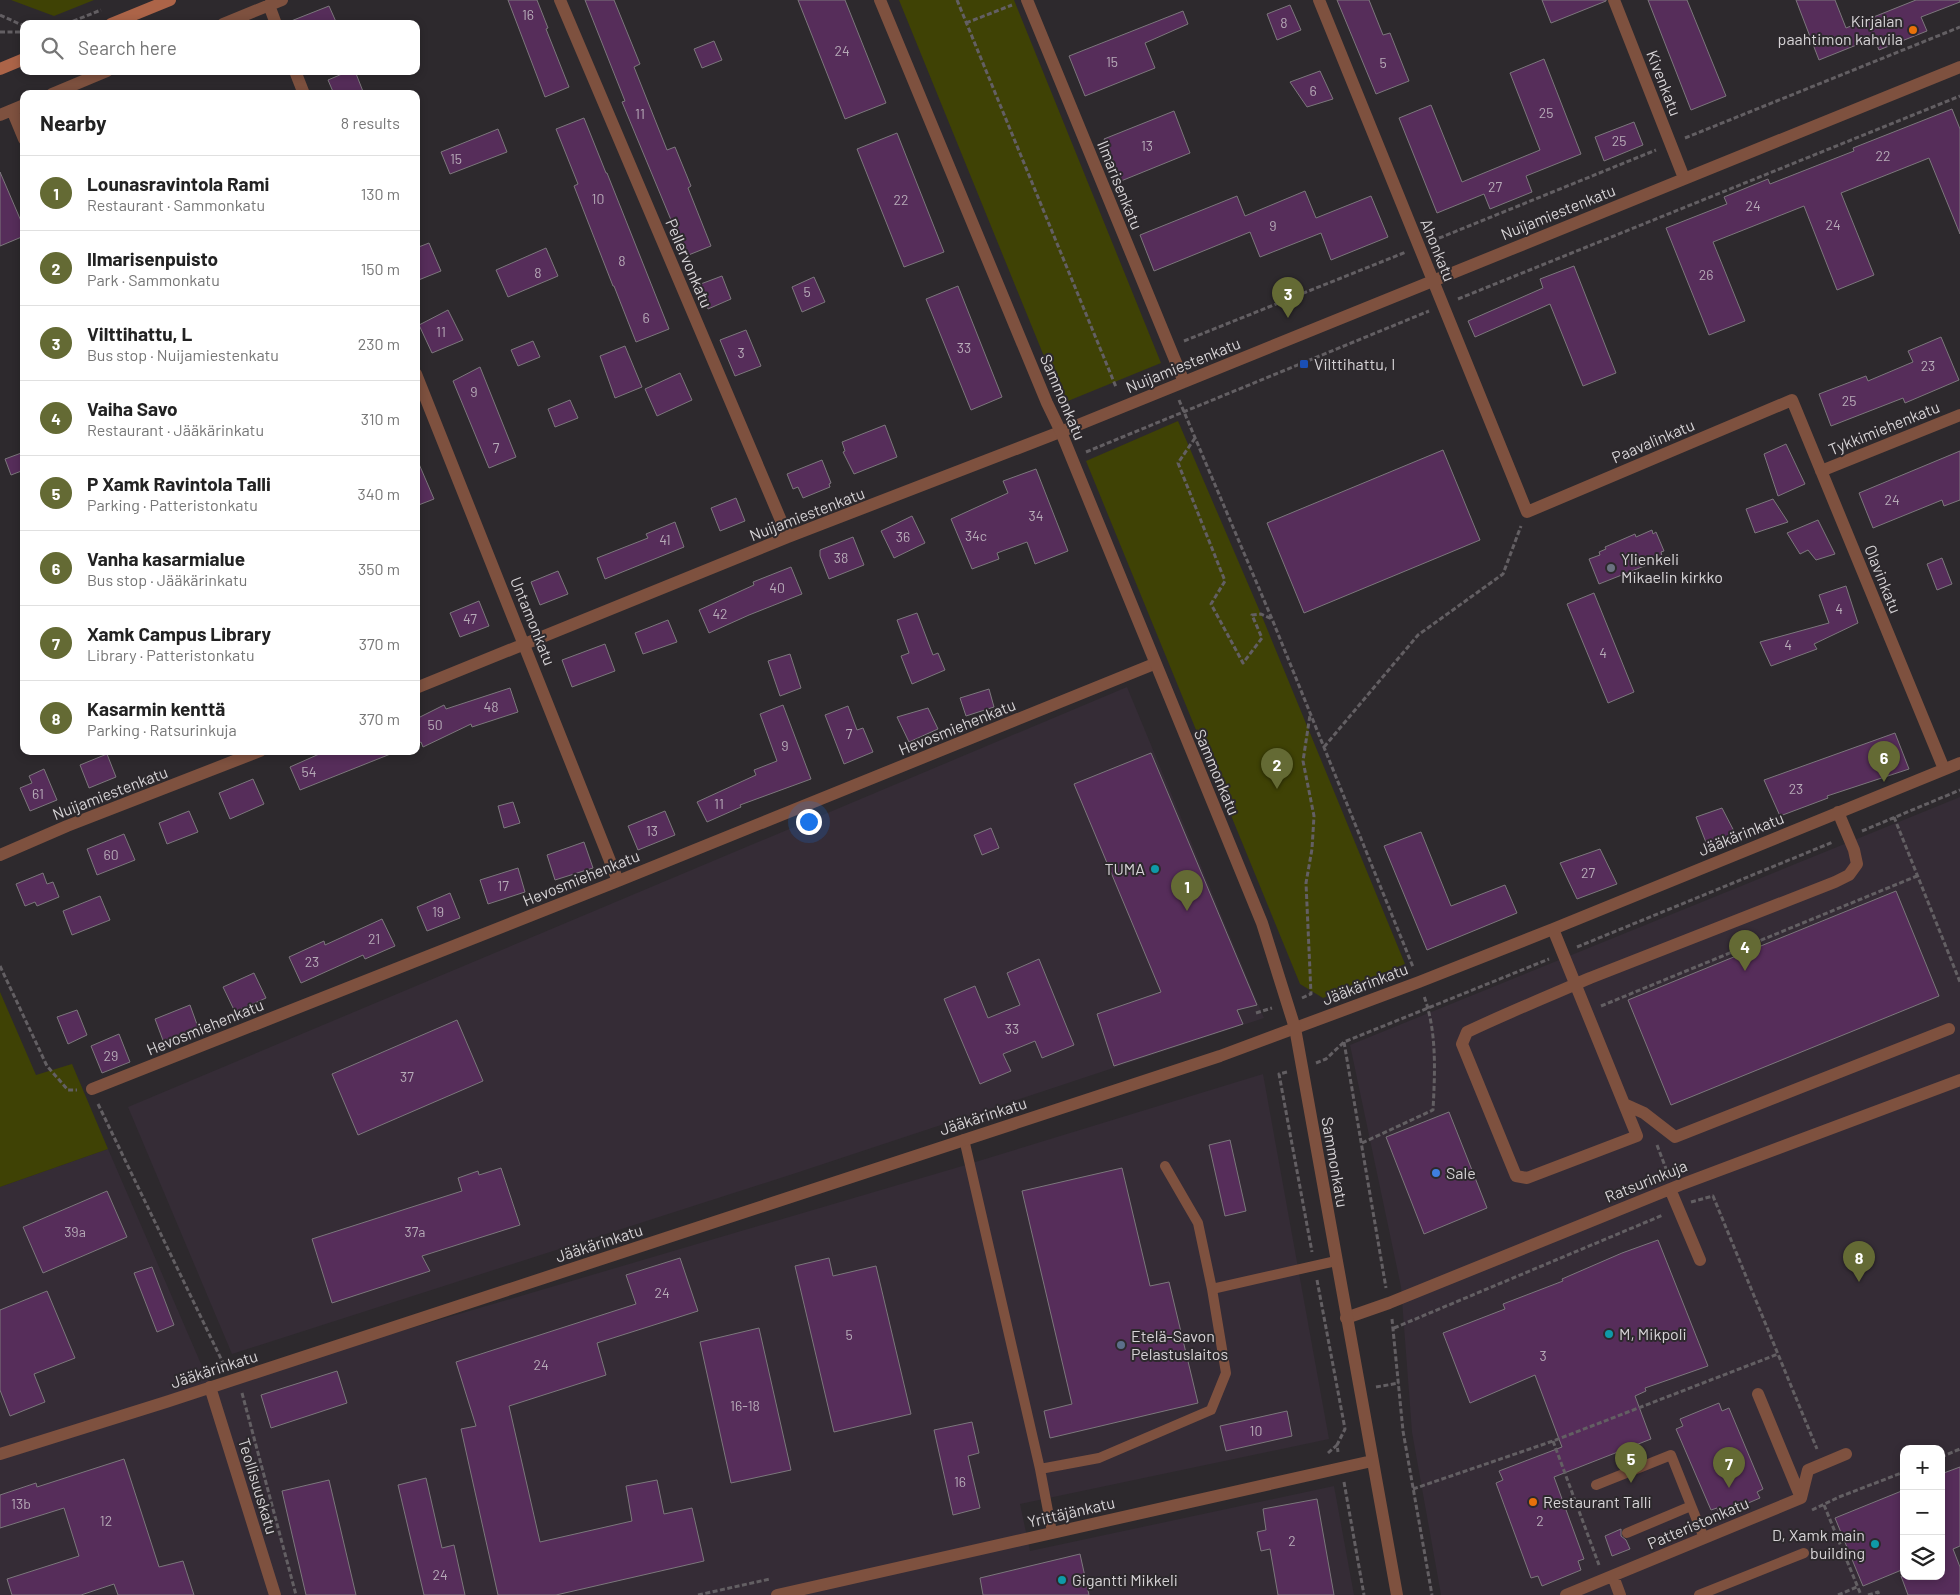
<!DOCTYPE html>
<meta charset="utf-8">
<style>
body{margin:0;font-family:Barlow,sans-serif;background:#f2f2f2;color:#222}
.controls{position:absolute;right:15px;bottom:15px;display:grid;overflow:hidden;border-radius:10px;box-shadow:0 2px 8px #0003}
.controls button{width:45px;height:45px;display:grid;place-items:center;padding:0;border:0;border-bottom:1px solid #e0e0e0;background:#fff;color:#222;font:25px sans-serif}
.you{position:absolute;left:808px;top:821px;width:18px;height:18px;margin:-12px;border:4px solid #fff;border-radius:50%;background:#1a73e8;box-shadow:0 0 0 8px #1a73e833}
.badge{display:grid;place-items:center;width:32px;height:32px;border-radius:50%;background:#646a34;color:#fff;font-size:16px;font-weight:700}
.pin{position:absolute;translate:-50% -41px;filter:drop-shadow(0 1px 2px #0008)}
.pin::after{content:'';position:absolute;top:26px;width:18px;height:15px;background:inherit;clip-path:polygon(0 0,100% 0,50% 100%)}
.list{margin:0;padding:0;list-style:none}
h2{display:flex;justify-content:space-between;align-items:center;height:65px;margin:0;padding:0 20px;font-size:21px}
h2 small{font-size:16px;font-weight:400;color:#767676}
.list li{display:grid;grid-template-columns:32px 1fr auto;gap:15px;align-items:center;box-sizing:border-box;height:75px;padding:0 20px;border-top:1px solid #e0e0e0}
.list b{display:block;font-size:19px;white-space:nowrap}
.list p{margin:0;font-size:16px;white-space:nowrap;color:#767676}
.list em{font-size:16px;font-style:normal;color:#767676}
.icon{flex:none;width:28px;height:28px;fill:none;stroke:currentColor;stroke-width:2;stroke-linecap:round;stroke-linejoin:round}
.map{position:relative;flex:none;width:1960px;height:1595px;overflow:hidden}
.search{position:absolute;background:#fff;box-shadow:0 2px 8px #0003;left:20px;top:20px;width:400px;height:55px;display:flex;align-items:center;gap:12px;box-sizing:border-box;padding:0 18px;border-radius:10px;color:#767676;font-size:19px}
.panel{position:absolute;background:#fff;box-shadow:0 2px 8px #0003;left:20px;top:90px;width:400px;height:665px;border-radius:10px}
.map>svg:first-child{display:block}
</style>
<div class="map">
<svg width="1960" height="1595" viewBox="0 0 1960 1595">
<rect width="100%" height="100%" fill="#2d292d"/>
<path fill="#352c36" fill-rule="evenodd" d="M1127,687L1264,1018L796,1173L232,1354L128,1107Z
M1960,797V1595H1441L1412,1432L1401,1287L1350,1045ZM1904,1449H1941V1576H1904Z
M1263,1074L1329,1439L1020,1504L1030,1551L1334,1486L1354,1595H0V1187L108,1149L211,1387L959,1167Z"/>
<path fill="#3f4205" d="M11,0H94L54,16Z
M899,0H1014L1161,363L1063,403Z
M1178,421L1261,614L1405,964L1323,998L1300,984L1086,461Z
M0,992L36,1075L72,1064L108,1149L0,1187Z"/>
<path fill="#562d5a" stroke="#7c777c" d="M508,0H537L548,28L546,29L569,87L545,97Z
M585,0H614L640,64L634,67L667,150L675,147L691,186L688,188L711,246L686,256L622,102L625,101Z
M798,0H845L886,103L845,119Z
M1337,0H1369L1383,35L1390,33L1409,81L1376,94Z
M1542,0H1606V1L1551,23Z
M1648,0H1687L1726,96L1691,110Z
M1796,0H1835L1846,28L1916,0H1960V2L1921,17L1927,31L1879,50L1874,38L1819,60Z
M1290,5L1301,30L1277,40L1267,14Z
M329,6L337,24H287L286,23Z
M1183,11L1188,24L1145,43L1155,68L1085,96L1069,56Z
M714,41L722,60L702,68L694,49Z
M1544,59L1581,154L1526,176L1532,192L1490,209L1484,194L1437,213L1399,118L1431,105L1462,182L1540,150L1510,73Z
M349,71H355L364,94H334L328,80Z
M1320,71L1333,99L1307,107L1290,82Z
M1952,109L1960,129V234L1929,158L1841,193L1874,275L1837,290L1804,206L1713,242L1745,321L1709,335L1666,228L1727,204L1724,197L1768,179L1770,184L1854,151L1853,148Z
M1174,111L1190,153L1121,181L1104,139Z
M584,118L606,173H607L669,329L636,342L614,286H613L574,186L578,184L556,129Z
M1634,122L1643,145L1604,161L1595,137Z
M498,129L507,152L450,174L441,152Z
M897,133L944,252L904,267L857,149Z
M0,172L24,228V236L0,246Z
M1305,191L1316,218L1371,196L1388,237L1331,260L1321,233L1260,257L1250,232L1154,271L1140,235L1237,196L1245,216Z
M429,243L441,271L416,281V248Z
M546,248L558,276L508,297L496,270Z
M1574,266L1616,373L1583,386L1550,304L1475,337L1468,321L1543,288L1540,279Z
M722,276L731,299L708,309L698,285Z
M814,277L825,302L802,312L792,287Z
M958,286L1002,397L971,410L926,299Z
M448,310L463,340L432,353L419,325Z
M746,330L761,366L735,376L720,340Z
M1941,337L1959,380L1905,403L1903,398L1831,426L1819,394L1866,376L1868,381L1913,362L1908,351Z
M533,341L540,357L518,366L511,350Z
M625,346L642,387L615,398L600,356Z
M480,367L516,457L489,468L453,381Z
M680,373L692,400L657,416L645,389Z
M570,400L578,418L555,427L548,409Z
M885,425L897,457L854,474L843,452L845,451L842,442Z
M1786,444L1805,484L1778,496L1764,454Z
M1443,450L1480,540L1304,613L1267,523Z
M1960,451V500L1944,506L1942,500L1873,528L1859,493Z
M24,452V470L11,475L5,459Z
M416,457L434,499L416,506Z
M822,460L831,483L829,484L830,487L803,498L798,487L793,489L787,474Z
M1036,469L1068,551L1035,564L1027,542L997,553L999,559L972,569L951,519L1008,493L1003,481Z
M736,498L745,521L720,531L711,508Z
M1773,499L1788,522L1755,533L1746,509Z
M912,516L925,543L894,558L881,531Z
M1818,520L1835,554L1816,560L1808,550L1800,554L1787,533Z
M675,522L684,547L605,579L597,558L648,538L646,534Z
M1652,530L1653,534L1656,532L1664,551L1661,552L1662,556L1646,562L1647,565L1599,584L1589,559L1600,555L1599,552L1606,549L1605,547L1635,534L1636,537Z
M853,537L864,565L829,579L820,556V550Z
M1942,558L1952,584L1937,590L1927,564Z
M791,567L802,594L749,615L709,633L699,610L754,585L753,582Z
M558,571L568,594L540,605L531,582Z
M1846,586L1858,623L1814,644L1817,649L1771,666L1760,642L1829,623L1819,595Z
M1594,593L1634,692L1608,703L1567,604Z
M479,601L489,626L460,637L450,613Z
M917,613L933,655L938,653L945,670L912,684L901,656L909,653L897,620Z
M668,620L677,642L643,654L635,633Z
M605,644L615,671L572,687L562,660Z
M790,654L801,688L780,696L768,661Z
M510,688L518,712L472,727L471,724L423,747L421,742L416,744V719L444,705L446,709Z
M989,689L994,707L966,716L960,698Z
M783,705L811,779L740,805L741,807L707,822L697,802L756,775L754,770L777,761L760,714Z
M848,706L857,730L863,728L873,752L844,764L825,715Z
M928,708L938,729L909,742L897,717Z
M1895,733L1909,769L1827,796L1828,798L1780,816L1764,780Z
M326,751H393V753L300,790L290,767Z
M1151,753L1257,1005L1237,1010L1243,1024L1114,1066L1097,1014L1161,992L1074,784Z
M107,754L116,777L89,788L80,765Z
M44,769L57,800L30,811L20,788L32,783L29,776Z
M253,779L264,804L230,819L219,793Z
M513,802L520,823L504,828L498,806Z
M1722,808L1736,835L1707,845L1696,817Z
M189,811L198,832L167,844L159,823Z
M665,811L675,835L638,850L628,826Z
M991,828L999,848L982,855L974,835Z
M1421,832L1451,906L1505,885L1517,913L1427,950L1384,846Z
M124,834L135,860L97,875L87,849Z
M584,842L593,868L555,880L547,855Z
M1600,849L1617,884L1577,899L1560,863Z
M518,868L525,892L488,904L480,880Z
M43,873L47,884L53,882L59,897L37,906L35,902L25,906L16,884Z
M1896,891L1939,996L1671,1105L1628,1000Z
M450,893L460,918L427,931L417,907Z
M100,896L110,920L72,935L63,911Z
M382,919L395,946L365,959L363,955L301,983L289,957L324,941L325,945Z
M1039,959L1074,1045L1042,1058L1035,1041L1003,1054L1011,1071L980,1084L944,999L975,986L988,1018L1020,1005L1007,973Z
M254,973L266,998L235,1012L223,987Z
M190,1005L199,1030L164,1043L155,1019Z
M77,1010L87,1035L68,1044L57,1017Z
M457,1020L483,1081L358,1135L332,1074Z
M119,1034L130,1062L102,1073L91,1046Z
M1449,1112L1487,1208L1424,1234L1386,1137Z
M1230,1140L1246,1211L1225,1216L1209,1145Z
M501,1168L520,1225L422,1256L430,1271L332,1303L312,1239L462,1191L458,1178L478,1171L479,1175Z
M1122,1168L1150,1286L1169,1282L1198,1403L1050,1438L1044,1411L1072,1404L1022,1191Z
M107,1191L127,1237L43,1273L23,1227Z
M1658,1240L1708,1366L1645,1388L1646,1391L1635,1396L1651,1439L1554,1477L1584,1559L1578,1561L1581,1570L1542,1586L1538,1576L1531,1578L1496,1483L1503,1480L1499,1471L1562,1447L1535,1375L1470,1403L1443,1333L1505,1309L1503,1304L1563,1281L1562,1279L1622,1253Z
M680,1258L698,1311L597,1343L606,1375L509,1406L540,1542L632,1521L626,1486L657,1480L664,1514L692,1508L704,1561L556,1595H498L461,1429L476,1426L456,1362L636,1304L626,1275Z
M829,1258L833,1276L876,1266L911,1414L834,1432L795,1266Z
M152,1267L174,1325L157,1332L134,1273Z
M47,1291L75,1358L34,1374L45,1402L10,1416L0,1390V1310Z
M759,1328L791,1470L731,1483L700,1342Z
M337,1371L347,1403L271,1428L261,1395Z
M1719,1403L1722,1411L1729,1408L1763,1489L1757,1492L1760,1498L1720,1515L1717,1508L1711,1510L1676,1429L1683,1426L1680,1419Z
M1287,1411L1292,1436L1226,1451L1220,1426Z
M972,1422L979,1453L968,1456L980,1508L953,1515L934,1430Z
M124,1459L159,1567L183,1561L194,1595H118L114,1584L81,1595H12L7,1579L79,1556L64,1508L0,1528V1495L36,1483L37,1487Z
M1960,1467V1546L1953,1549L1960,1567V1595H1908L1901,1576H1941V1474Z
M426,1478L442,1548L454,1545L465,1595H424L398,1485Z
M329,1480L356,1595H306L282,1491Z
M1904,1490V1569L1863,1586L1835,1518Z
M1317,1499L1334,1595H1278L1270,1549L1261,1551L1257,1532L1266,1530L1263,1509Z
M1621,1529V1536L1626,1540L1630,1549L1612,1556L1605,1536Z
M1080,1554L1089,1595H983L980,1578Z"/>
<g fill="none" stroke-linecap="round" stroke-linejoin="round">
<path stroke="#635f63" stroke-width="3" stroke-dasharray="5 2.5" stroke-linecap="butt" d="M957,0L1116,387
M0,15L24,26
M966,23L1012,5
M66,24L101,10
M0,32H24
M1685,138L1960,27
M1432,241L1656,150
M1458,299L1960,96
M1184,341L1406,252
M1179,400L1272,619L1413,967
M1195,438L1178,463L1225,581L1211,604L1243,663L1262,638L1252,615L1261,614L1272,619
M1086,452L1429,311
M1324,747L1418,635L1503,574L1521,526
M1894,817L1960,982
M1862,831L1960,790
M1577,947L1833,842
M0,966L47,1066L68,1090H77
M1302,998L1311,994L1306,883L1312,849L1314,816L1303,761L1310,715
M1601,1006L1917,876
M1256,1013L1272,1008
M1344,1042L1386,1288
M1316,1063L1326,1059L1344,1042L1549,959
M1287,1072L1279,1074L1312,1252
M98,1104L225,1367
M1362,1143L1433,1110C1435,1072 1437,1032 1424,996
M1657,1145L1668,1174
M1691,1202L1713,1196L1817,1449
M1317,1280L1345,1429L1337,1445L1338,1452
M1392,1319L1403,1431L1432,1595
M1394,1328L1663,1215
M1376,1387L1399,1383
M242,1393L296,1595
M1553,1441L1599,1565
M1328,1453L1337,1445
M1941,1457L1960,1449
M1344,1482L1364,1595
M1413,1489L1553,1441L1778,1354
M1824,1505L1861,1595
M1812,1510L1839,1497L1904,1472
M698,1595L770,1579
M1838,1595L1857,1587
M1868,1595L1878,1592L1879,1595"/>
<path stroke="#7e513f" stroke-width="10" d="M964,1139L1040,1469L1052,1532
M1212,1289L1336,1261
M1040,1469L1099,1458L1211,1410L1226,1373L1212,1289L1198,1223L1165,1166
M1596,1485L1671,1455L1704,1538
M1627,1533L1691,1506
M1699,1595L1804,1553"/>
<path stroke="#7e513f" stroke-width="12" d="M560,0L788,537
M1027,0L1184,382
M1319,0L1527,512L1792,400L1944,769
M1614,0L1684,178
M269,5L276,24
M223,24L282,0
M295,71L304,94
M52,94L107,71
M12,110L24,139
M0,115L24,105
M416,374L618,881
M1821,471L1960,415
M416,688L788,537L1078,425L1960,67
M0,855L67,826L260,751
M1553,929L1637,1136L1527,1178L1516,1176L1462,1044L1467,1032C1507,1013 1549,996 1590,978L1835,882L1849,875L1857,864L1854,850L1838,812
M92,1089L618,881L1154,664
M1624,1104L1644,1113L1675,1137L1949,1029
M1670,1189L1700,1260
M1346,1318L1389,1303L1680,1185L1960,1080
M210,1387L275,1595
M1758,1394L1801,1498
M0,1454L166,1402L1220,1056L1419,982L1553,929L1960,763
M1613,1576L1620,1595
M1566,1595L1801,1498L1808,1470L1846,1454"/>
<path stroke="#7e513f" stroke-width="12" d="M880,0L1047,403L1061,432L1262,923L1295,1028L1397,1595
M777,1595L1372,1461"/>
<path stroke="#ac6448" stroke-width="12" d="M111,24L170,0
M0,69L24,59"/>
</g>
<g fill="#e8710a" stroke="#2d292d" stroke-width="2">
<circle cx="1913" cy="30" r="5"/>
<circle cx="1533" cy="1502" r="5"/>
</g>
<rect fill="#1a4fb4" stroke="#2d292d" stroke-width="2" x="1299" y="359" width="10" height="10" rx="2.5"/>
<circle fill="#6b7280" stroke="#2d292d" stroke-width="2" cx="1611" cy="568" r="5"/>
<g fill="#0f9aa8" stroke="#2d292d" stroke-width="2">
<circle cx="1155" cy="869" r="5"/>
<circle cx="1609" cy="1334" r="5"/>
<circle cx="1875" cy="1544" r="5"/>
<circle cx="1062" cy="1580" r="5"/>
</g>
<circle fill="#3f7fe0" stroke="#2d292d" stroke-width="2" cx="1436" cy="1173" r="5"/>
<circle fill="#5c6f8a" stroke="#2d292d" stroke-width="2" cx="1121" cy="1345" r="5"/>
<g text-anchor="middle" stroke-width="4" stroke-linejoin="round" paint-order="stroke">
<g font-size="14" fill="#b6aab7">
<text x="528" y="20">16</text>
<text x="1284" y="28">8</text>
<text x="842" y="56">24</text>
<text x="1112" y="67">15</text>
<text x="1383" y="68">5</text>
<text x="1313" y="96">6</text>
<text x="1546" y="118">25</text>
<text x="640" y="119">11</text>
<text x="1619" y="146">25</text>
<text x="1147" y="151">13</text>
<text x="1883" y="161">22</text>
<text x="456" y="164">15</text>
<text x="1495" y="192">27</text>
<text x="598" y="204">10</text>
<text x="901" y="205">22</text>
<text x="1753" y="211">24</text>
<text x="1833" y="230">24</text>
<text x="1273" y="231">9</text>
<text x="622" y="266">8</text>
<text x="538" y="278">8</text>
<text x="1706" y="280">26</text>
<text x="807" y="297">5</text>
<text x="646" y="323">6</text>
<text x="441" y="337">11</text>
<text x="964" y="353">33</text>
<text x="741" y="358">3</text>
<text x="1928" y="371">23</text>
<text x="474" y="397">9</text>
<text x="1849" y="406">25</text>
<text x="496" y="453">7</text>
<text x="1892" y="505">24</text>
<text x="1036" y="521">34</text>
<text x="976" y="541">34c</text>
<text x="903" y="542">36</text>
<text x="665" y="545">41</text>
<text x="841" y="563">38</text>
<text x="777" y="593">40</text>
<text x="1839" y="614">4</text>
<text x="720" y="619">42</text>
<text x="470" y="624">47</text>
<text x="1788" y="650">4</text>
<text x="1603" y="658">4</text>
<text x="491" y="712">48</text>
<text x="435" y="730">50</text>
<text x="849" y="739">7</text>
<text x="785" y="751">9</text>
<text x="309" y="777">54</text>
<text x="1796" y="794">23</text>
<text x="38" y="799">61</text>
<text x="719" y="809">11</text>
<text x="652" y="836">13</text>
<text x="111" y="860">60</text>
<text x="1588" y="878">27</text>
<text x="503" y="891">17</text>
<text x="438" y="917">19</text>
<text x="374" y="944">21</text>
<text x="312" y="967">23</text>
<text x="1012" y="1034">33</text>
<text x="111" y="1061">29</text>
<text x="407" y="1082">37</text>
<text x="75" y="1237">39a</text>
<text x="415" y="1237">37a</text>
<text x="662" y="1298">24</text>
<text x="849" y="1340">5</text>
<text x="1543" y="1361">3</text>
<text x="541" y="1370">24</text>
<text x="745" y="1411">16-18</text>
<text x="1256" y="1436">10</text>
<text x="960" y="1487">16</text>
<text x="21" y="1509">13b</text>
<text x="106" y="1526">12</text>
<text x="1540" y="1526">2</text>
<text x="1292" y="1546">2</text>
<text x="440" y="1580">24</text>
</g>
<g font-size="16" fill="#d6d3d6" stroke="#2d292d" text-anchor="start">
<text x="1903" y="27" text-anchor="end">Kirjalan<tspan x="1903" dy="18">paahtimon kahvila</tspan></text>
<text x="1314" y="370">Vilttihattu, I</text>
<text x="1621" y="565">Ylienkeli<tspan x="1621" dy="18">Mikaelin kirkko</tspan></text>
<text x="1145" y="875" text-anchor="end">TUMA</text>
<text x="1446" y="1179">Sale</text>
<text x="1619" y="1340">M, Mikpoli</text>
<text x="1131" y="1342">Etelä-Savon<tspan x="1131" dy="18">Pelastuslaitos</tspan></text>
<text x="1543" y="1508">Restaurant Talli</text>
<text x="1865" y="1541" text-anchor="end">D, Xamk main<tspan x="1865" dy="18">building</tspan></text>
<text x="1072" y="1586">Gigantti Mikkeli</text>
</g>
<g font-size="16" fill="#d6d3d6" stroke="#2d292d">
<text transform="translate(1664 83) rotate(69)" y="6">Kivenkatu</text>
<text transform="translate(1120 185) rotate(68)" y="6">Ilmarisenkatu</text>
<text transform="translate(1558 212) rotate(-22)" y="6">Nuijamiestenkatu</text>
<text transform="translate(1438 250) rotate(68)" y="6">Ahonkatu</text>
<text transform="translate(689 263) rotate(67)" y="6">Pellervonkatu</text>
<text transform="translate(1183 365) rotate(-22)" y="6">Nuijamiestenkatu</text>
<text transform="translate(1063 397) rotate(67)" y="6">Sammonkatu</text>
<text transform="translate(1884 428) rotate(-22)" y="6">Tykkimiehenkatu</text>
<text transform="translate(1653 441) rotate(-23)" y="6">Paavalinkatu</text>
<text transform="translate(807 514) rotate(-21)" y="6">Nuijamiestenkatu</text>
<text transform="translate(1883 579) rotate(68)" y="6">Olavinkatu</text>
<text transform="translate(533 621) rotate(68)" y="6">Untamonkatu</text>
<text transform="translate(957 727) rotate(-22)" y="6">Hevosmiehenkatu</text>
<text transform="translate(1217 772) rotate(67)" y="6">Sammonkatu</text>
<text transform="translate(110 793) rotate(-21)" y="6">Nuijamiestenkatu</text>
<text transform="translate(1741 834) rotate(-22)" y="6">Jääkärinkatu</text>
<text transform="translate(581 878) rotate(-22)" y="6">Hevosmiehenkatu</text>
<text transform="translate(1365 984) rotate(-21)" y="6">Jääkärinkatu</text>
<text transform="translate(205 1027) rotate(-22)" y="6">Hevosmiehenkatu</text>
<text transform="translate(983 1116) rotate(-18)" y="6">Jääkärinkatu</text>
<text transform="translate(1335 1162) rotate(80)" y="6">Sammonkatu</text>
<text transform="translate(1646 1181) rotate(-22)" y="6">Ratsurinkuja</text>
<text transform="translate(599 1243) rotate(-18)" y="6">Jääkärinkatu</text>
<text transform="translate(214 1369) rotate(-18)" y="6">Jääkärinkatu</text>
<text transform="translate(258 1486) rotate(73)" y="6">Teollisuuskatu</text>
<text transform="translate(1071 1512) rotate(-13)" y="6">Yrittäjänkatu</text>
<text transform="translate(1698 1523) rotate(-23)" y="6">Patteristonkatu</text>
</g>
</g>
</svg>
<div class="controls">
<button>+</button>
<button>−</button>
<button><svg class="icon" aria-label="layers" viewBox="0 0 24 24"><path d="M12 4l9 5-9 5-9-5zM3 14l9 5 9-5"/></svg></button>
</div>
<div class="you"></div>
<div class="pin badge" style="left:1187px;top:911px">1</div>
<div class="pin badge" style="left:1277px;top:789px">2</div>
<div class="pin badge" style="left:1288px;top:318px">3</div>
<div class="pin badge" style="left:1745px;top:971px">4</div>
<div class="pin badge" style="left:1631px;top:1483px">5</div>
<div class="pin badge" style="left:1884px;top:782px">6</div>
<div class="pin badge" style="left:1729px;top:1488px">7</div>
<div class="pin badge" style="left:1859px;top:1282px">8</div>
<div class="search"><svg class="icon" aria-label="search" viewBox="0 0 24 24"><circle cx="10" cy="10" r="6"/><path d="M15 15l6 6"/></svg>Search here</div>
<section class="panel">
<h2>Nearby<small>8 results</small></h2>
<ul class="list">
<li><span class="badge">1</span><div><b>Lounasravintola Rami</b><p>Restaurant · Sammonkatu</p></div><em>130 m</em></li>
<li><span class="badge">2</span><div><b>Ilmarisenpuisto</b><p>Park · Sammonkatu</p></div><em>150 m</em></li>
<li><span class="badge">3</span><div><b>Vilttihattu, L</b><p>Bus stop · Nuijamiestenkatu</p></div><em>230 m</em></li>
<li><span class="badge">4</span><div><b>Vaiha Savo</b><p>Restaurant · Jääkärinkatu</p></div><em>310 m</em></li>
<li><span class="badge">5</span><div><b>P Xamk Ravintola Talli</b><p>Parking · Patteristonkatu</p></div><em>340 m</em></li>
<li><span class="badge">6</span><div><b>Vanha kasarmialue</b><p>Bus stop · Jääkärinkatu</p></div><em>350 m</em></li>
<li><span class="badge">7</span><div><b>Xamk Campus Library</b><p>Library · Patteristonkatu</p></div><em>370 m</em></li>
<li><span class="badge">8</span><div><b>Kasarmin kenttä</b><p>Parking · Ratsurinkuja</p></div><em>370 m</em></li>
</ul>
</section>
</div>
